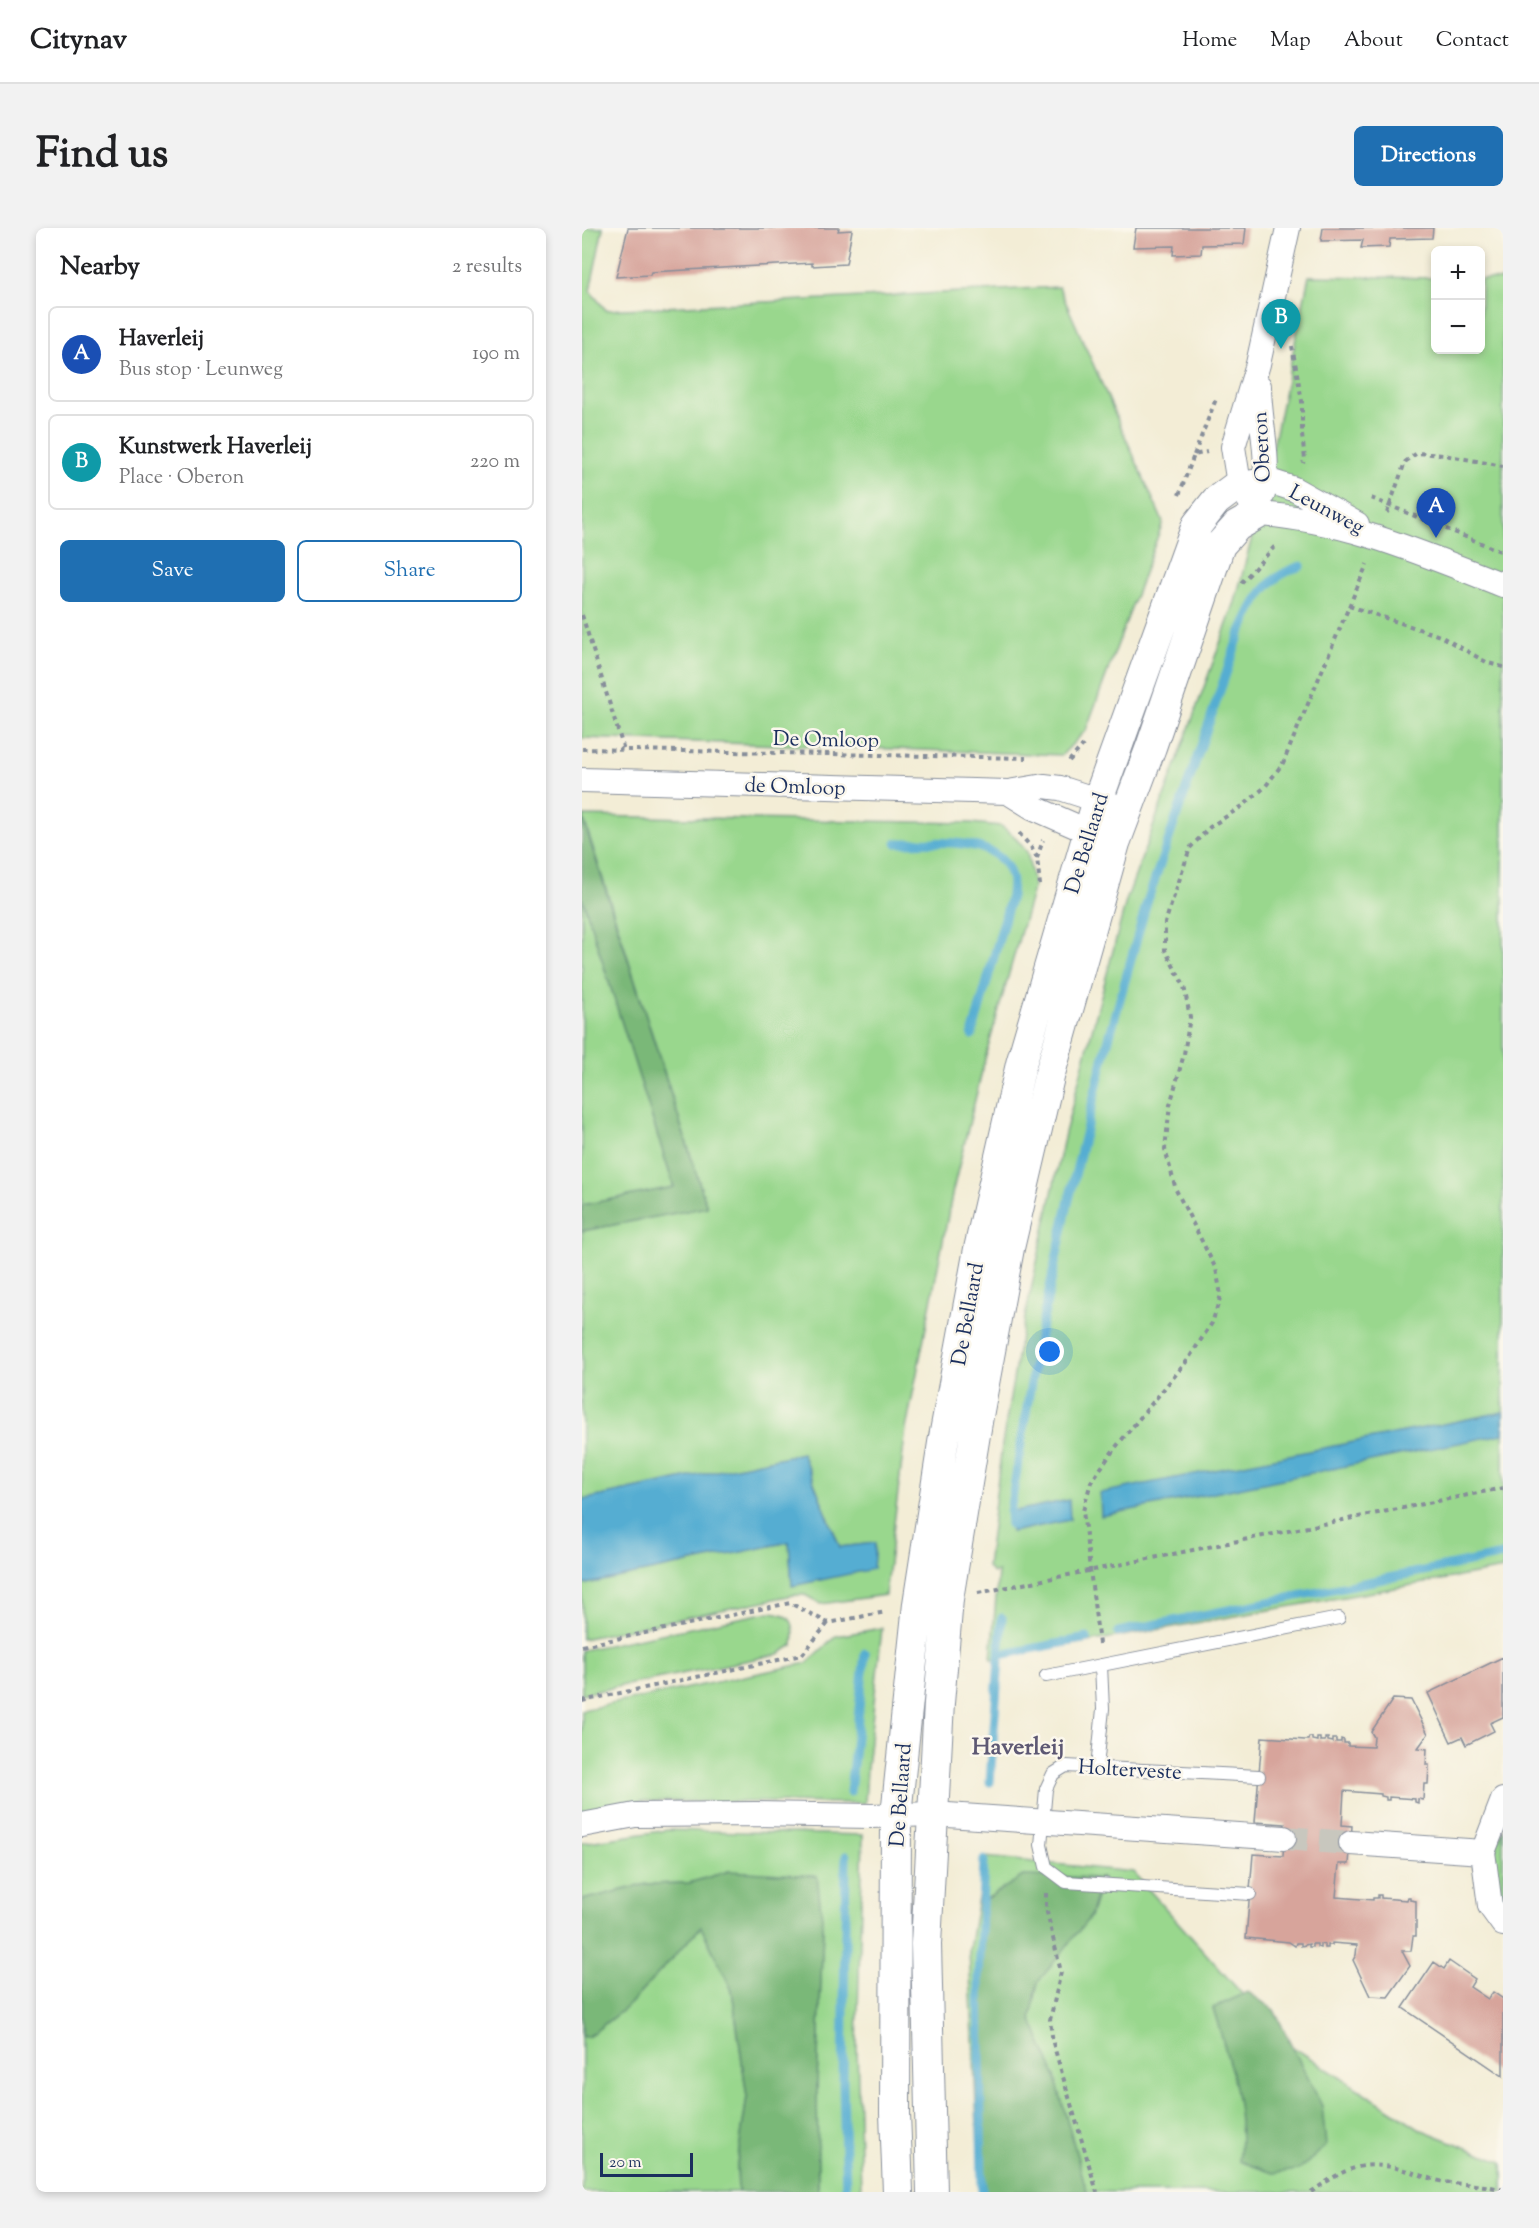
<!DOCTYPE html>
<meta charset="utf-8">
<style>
body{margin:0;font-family:"Sorts Mill Goudy",serif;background:#f2f2f2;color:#202124}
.controls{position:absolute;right:18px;top:18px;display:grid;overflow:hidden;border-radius:9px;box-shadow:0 3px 9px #0003}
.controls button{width:54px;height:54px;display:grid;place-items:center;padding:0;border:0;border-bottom:2px solid #e0e0e0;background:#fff;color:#202124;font:30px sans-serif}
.scale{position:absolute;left:18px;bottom:15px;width:93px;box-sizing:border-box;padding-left:6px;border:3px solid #1b2f5e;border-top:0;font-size:16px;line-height:21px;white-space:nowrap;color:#1b2f5e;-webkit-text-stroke:4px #fbf7ec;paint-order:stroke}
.you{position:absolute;left:468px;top:1124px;width:21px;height:21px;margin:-15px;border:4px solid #fff;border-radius:50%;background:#1a73e8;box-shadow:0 0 0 9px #1a73e833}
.badge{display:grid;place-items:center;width:39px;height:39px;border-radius:50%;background:#1f6fb2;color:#fff;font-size:20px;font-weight:700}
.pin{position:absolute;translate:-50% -50px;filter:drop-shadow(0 2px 3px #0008)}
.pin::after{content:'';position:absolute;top:32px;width:21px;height:18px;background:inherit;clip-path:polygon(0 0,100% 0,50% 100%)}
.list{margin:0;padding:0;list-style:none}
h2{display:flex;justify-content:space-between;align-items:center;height:78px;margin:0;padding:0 24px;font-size:26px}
h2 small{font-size:20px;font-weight:400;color:#757577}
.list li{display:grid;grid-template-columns:39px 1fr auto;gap:18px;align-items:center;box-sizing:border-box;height:96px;margin:0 12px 12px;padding:0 12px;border:2px solid #e0e0e0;border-radius:9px}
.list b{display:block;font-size:22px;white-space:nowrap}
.list p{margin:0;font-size:20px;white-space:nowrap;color:#757577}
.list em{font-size:20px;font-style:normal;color:#757577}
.actions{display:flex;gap:12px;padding:18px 24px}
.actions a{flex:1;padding:14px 0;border:2px solid #1f6fb2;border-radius:9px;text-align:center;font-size:21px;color:#1f6fb2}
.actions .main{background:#1f6fb2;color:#fff}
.map{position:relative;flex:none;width:921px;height:1964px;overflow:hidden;border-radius:9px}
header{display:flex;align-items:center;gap:36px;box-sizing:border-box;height:84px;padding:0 30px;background:#fff;border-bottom:2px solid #e0e0e0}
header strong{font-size:28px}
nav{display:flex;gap:33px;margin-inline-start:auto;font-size:21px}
.intro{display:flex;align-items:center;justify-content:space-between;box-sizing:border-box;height:144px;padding:0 36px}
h1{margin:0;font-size:42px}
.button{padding:15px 27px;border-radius:9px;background:#1f6fb2;color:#fff;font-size:21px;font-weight:700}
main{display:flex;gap:36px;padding:0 36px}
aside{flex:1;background:#fff;border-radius:9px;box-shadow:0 3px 9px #0003}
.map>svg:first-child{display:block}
</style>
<header>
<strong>Citynav</strong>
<nav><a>Home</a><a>Map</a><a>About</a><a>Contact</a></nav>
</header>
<div class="intro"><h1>Find us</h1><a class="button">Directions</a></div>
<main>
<aside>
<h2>Nearby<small>2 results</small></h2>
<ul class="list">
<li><span class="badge" style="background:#1a4fb4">A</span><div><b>Haverleij</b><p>Bus stop · Leunweg</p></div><em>190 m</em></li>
<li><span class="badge" style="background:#0f9aa8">B</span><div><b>Kunstwerk Haverleij</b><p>Place · Oberon</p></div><em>220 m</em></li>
</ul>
<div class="actions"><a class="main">Save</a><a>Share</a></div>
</aside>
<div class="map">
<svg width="921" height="1964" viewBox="0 0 921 1964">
<rect width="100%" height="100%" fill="#fbf7ec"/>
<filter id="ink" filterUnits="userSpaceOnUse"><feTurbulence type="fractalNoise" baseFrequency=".0167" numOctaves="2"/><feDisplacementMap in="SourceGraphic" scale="12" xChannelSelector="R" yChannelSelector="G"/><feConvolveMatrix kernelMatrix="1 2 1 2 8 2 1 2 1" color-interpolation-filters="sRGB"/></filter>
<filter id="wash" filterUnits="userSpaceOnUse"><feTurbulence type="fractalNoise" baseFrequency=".008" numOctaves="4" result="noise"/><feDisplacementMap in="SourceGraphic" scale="24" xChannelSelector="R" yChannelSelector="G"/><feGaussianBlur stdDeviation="1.35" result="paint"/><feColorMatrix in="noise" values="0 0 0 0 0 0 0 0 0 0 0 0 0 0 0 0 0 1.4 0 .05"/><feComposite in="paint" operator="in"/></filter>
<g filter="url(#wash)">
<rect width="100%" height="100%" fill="#f3edd6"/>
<path fill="#99d78d" stroke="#5a8376" stroke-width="1.5" d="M0,0H21L8,63L24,82L477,59L581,294L504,502L480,527L0,510Z
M727,48L853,50L854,122H898L899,51L921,52V1341L409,1431L416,1344L411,1345L405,1339L420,1217L437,1117L483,905L544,673L653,374L680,271Z
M1,588L389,595L419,598L431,607L445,624L452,657L404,827L371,962L324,1201L303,1367L239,1376L223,1367H211L0,1411V1357L207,1314L210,1357L293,1315L258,1319L220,1225L0,1272V1003L125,979Z
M0,669L92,959L0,977Z
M187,1384C210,1385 214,1395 211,1417L197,1426L0,1466V1422Z
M300,1400L285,1540L283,1575L59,1573L0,1584V1482L225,1435L254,1408Z
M921,1601V1676L918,1672L912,1623Z
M86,1602L281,1607L275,1819L279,1964H236L235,1855L241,1699L147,1643L107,1655L65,1656L0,1672V1615Z
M403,1629L551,1644L703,1814L840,1902L921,1934V1964H398L387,1722Z
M119,1699L150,1762L165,1869L155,1936L156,1964H0V1808L6,1809L48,1776Z"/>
<path fill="#7ab878" stroke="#4a746b" stroke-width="1.5" d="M0,588L125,979L0,1003V977L92,959L0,669Z
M147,1643L235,1648L241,1699L235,1855L236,1964H156L155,1936L165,1869L150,1762L119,1699L48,1776L6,1809L0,1808V1672L65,1656L107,1655Z
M441,1648L520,1650L508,1689L456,1754L449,1790L473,1848L505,1964H398C394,1868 394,1772 398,1675Z
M666,1764L692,1782L740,1878L744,1918L717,1942L691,1945L657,1933C665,1886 645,1826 631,1780Z"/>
<path fill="#55add2" stroke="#386e98" stroke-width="1.5" d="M921,1184V1206L519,1288L518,1265Z
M220,1225L258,1319L293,1315L291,1341L210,1358L207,1314L0,1357V1272Z
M487,1272L488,1292L429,1304L428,1284Z"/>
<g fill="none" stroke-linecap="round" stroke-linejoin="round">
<path stroke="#55add2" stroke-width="9" d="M314,615C347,615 419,606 429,649C431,655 429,662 429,668L390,807
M438,1294L429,1297L428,1284L454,1124L485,980L521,832L565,674L657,408C672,375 682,349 719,338
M536,1404L921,1327
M417,1427L505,1410
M408,1554L420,1390
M268,1564L283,1425
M264,1628L261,1858L264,1964
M400,1964L397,1750L402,1632"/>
</g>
<g id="blocks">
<path fill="#d7a49b" d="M46,0H257L256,3L270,2L264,36L230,38V35L69,44L68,47L34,49Z
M554,0H664L662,16L620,17L619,26L591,27L592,18L551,19Z
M741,0H851L850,10L808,11L807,19L779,20L781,12L739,13Z
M921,1429V1489L908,1495L912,1503L884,1517L880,1509L869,1514L846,1465Z
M811,1471L829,1472L846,1506L836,1520L845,1521L844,1537H847L846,1556H842L841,1572L836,1571V1575L833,1574V1571L807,1569V1572H804V1569L799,1568V1566L762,1563L760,1597L770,1598L767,1636H757L754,1669L791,1672V1670H796V1667H799V1670L825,1672L826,1669H828V1672L834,1673V1708H831L829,1723H820L828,1738L806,1769L788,1768L771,1732L774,1727L775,1717L750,1715V1717H746V1720H743V1717L738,1716V1720L735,1719V1716H730V1719H727V1716L719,1718V1715H714L713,1718L707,1714L664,1710L671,1626L701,1628L703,1596L673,1594L680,1509L723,1512H726L727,1509H730V1512L735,1513V1510H738V1513H743V1510H746V1513L751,1514V1511H754V1514H759V1511L762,1512V1515H766V1518L791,1519L792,1509L789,1504Z
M867,1733L893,1751L888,1759L906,1771L911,1764L921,1771V1848L821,1780L852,1734L862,1741Z"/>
</g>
</g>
<g filter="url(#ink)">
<use href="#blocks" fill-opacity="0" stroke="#878e9a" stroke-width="1.5"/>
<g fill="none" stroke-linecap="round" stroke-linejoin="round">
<path stroke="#c8c7be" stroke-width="24" stroke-dasharray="24 12" stroke-linecap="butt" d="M702,1610L769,1615"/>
<defs>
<path id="service" d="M464,1448L757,1390
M515,1539L521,1481L519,1437
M668,1666L484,1654L464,1639L459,1617L464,1561L471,1546L484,1538L677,1548"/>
<path id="minor" d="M677,158C677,193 689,231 681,266
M657,256L684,252L712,261L775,296
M676,286L657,256L651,219L676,136L706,0
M676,286C762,291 842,326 921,357
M0,552L426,564L462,558L478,560L546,582
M426,564L450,579L523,611
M921,1572L901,1624L908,1678L921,1696
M0,1597L53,1587L174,1586L289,1588L351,1586L702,1610
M769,1615L901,1624"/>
<path id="tertiary" d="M316,1964L313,1885L314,1587L336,1376L361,1215L397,1021L439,836L516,572L615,297L634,273L657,256
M350,1964L344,1716L357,1475L366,1371L396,1188L427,1020L467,849L533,615L569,519L638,317L655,298L676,286"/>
</defs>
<use href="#service" stroke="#878e9a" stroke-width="14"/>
<use href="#minor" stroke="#878e9a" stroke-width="26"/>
<use href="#tertiary" stroke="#878e9a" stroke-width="32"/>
<path stroke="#878e9a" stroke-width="4" stroke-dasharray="4.5 4.5" stroke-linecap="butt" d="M710,118L720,173V207L723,231L721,235
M612,227L634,171
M597,267L612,227L625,224
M789,270L918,323
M805,285L823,234L835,225L862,227L921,238
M659,355L695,316
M767,378L858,408L906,435L921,439
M0,387L42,522
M0,521L444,530
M487,533L501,517
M437,605L449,619L455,630
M458,657L455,630L461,612
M396,1365L921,1260
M517,1416L501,1283L509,1254L533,1220L605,1133L630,1095L639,1067L634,1041L594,962L583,921L588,877L602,826L608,789L602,758L583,722V695L608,620L628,599L662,577L683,559L701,535L785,336
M0,1418L208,1375L246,1395L304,1384
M0,1473L220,1427L246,1395
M464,1665V1680L479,1744L468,1792L471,1815L515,1964
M729,1964C764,1940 780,1931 822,1942C835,1945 848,1951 862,1954C881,1957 902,1956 921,1962"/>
<use href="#service" stroke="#fff" stroke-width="12"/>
<use href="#minor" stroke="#fff" stroke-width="24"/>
<use href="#tertiary" stroke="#fff" stroke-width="30"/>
</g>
</g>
<g text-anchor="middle" stroke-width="5" stroke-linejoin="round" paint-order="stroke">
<g font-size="21" fill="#1b2f5e" stroke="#fbf7ec">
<text transform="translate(679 219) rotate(-93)" y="7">Oberon</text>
<text transform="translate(745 281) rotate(28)" y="7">Leunweg</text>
<text transform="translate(244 511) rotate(1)" y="7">De Omloop</text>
<text transform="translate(213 558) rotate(2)" y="7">de Omloop</text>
<text transform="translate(504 615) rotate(-73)" y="7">De Bellaard</text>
<text transform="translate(385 1086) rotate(-80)" y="7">De Bellaard</text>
<text transform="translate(548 1541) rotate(3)" y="7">Holterveste</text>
<text transform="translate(318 1567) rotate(-86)" y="7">De Bellaard</text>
</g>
<g font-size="24" font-weight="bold" fill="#5d5873" stroke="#fbf7ec">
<text x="436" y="1526">Haverleij</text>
</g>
</g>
</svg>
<div class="controls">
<button>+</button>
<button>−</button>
</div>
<div class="scale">20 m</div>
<div class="you"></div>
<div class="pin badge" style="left:854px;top:310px;background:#1a4fb4">A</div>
<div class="pin badge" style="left:699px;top:121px;background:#0f9aa8">B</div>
</div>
</main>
